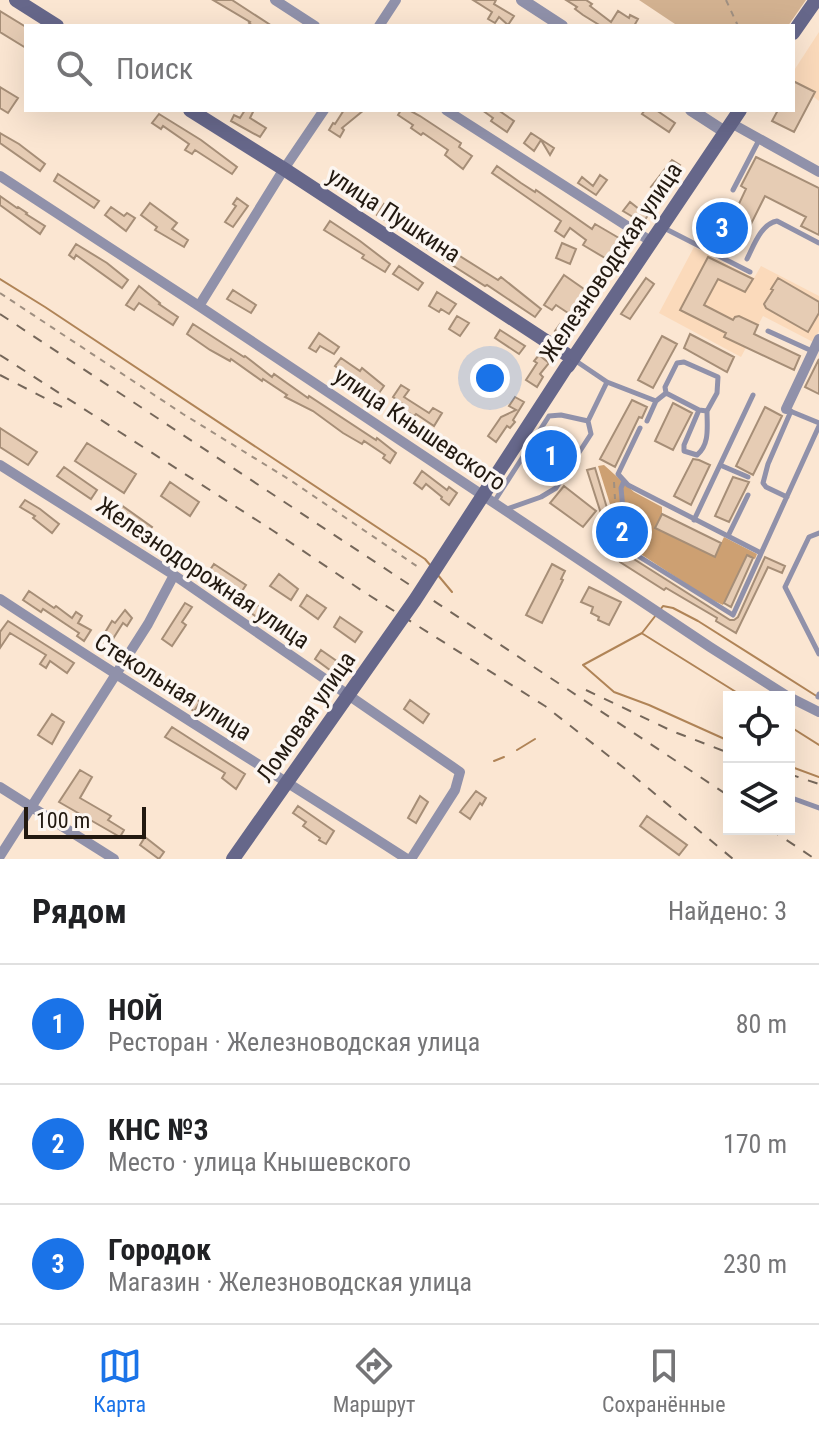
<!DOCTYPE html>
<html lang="ru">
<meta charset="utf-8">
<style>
body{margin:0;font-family:"Roboto Condensed",sans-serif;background:#f6f6f6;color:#202124}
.controls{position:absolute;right:24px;bottom:24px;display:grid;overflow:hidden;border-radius:0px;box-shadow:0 8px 32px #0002}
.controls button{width:72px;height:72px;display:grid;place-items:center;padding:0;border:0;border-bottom:2px solid #e0e0e0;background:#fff;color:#202124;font:40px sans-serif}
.scale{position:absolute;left:24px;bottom:20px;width:122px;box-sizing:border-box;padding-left:8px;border:4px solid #221910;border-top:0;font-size:22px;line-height:28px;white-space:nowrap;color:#221910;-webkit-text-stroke:6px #fcf6f1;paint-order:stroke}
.you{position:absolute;left:490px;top:378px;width:28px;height:28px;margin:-20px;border:6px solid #fff;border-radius:50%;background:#1a73e8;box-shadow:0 0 0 12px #1a73e833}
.badge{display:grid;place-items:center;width:52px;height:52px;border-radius:50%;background:#1a73e8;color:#fff;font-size:26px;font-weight:700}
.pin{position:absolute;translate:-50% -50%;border:4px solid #fff;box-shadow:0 2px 8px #0006}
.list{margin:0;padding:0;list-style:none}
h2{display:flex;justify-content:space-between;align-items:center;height:104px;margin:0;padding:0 32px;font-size:34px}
h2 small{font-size:26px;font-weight:400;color:#757577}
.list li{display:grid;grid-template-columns:52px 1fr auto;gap:24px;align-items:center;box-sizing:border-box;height:120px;padding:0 32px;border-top:2px solid #e0e0e0}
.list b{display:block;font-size:30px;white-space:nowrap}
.list p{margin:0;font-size:26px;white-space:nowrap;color:#757577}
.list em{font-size:26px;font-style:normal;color:#757577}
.icon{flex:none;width:44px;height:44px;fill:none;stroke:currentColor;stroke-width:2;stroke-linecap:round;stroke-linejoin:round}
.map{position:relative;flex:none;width:819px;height:859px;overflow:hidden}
.search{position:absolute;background:#fff;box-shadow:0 8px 32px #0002;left:24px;right:24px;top:24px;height:88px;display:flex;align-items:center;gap:20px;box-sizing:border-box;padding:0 28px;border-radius:0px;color:#757577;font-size:30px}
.sheet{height:464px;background:#fff}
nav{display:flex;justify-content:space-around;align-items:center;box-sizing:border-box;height:112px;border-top:2px solid #e0e0e0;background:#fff;font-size:22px;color:#757577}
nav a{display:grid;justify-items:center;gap:4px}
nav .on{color:#1a73e8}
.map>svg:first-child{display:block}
</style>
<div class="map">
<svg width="819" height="859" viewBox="0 0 819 859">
<rect width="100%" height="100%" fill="#fbe6d2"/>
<path fill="#fbdabb" d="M819,32V101L793,81V72Z
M694,247L754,278L761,266L819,296V331L813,342L763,316L741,357L659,313Z"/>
<path fill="#d2b190" d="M639,0H806L788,26H678Z"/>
<path fill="#cda072" d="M604,465L634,492L662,507V514L655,527L715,556L724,537L757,554L755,559L747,556L723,605L708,598L639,553L631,543C635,533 635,528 630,520H615L598,466Z"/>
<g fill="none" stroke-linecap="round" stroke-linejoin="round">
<path stroke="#b08457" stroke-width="2" d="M0,279L45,307L425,559L431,566
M437,574L452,592
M660,610L663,606L673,608L698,621L818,697
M656,615L642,633L583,665L614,692L649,705L729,741
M643,634L744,697
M789,726L819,745
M517,750L535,739
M494,761L504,757
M789,766L819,777"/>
</g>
<path fill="#e6ccb4" stroke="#a68e77" stroke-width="2" d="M213,0H232L272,26H253L249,23L250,22Z
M473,0H496L494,4L514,16L508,25L499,17L495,23L488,19L492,12Z
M566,0H586L592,4L590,6L611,22L618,11L629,18L630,15L638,19L634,26H601L583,15L575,9L577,7Z
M0,11L26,27V48L0,32Z
M793,81L815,92L794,132L772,121L778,110H793Z
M0,87L18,98L8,113L0,108Z
M245,110H254L250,118L266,128L260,137L231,121L234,115L240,118Z
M344,110H364L342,128L344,130L340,137L329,130L333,123L335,124Z
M401,110H409L420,116L461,143L459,147L472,156L463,169L445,155L448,150L423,133L421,135L411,128L413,125L398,115Z
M482,110H498L514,121L507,132L491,121L493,118Z
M645,110H656L675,123L669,132L642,114Z
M159,114L201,140L237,167L232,174L195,150L192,154L185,150L189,144L163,126L161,129L152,123Z
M0,133L19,144L45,164L40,171L0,143Z
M531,133L554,148L550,155L541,140L534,151L524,143Z
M756,157L819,188V235L801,226L806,217L765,196L743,240L725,231L724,235L716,231L721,221L729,225L746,189L741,186Z
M672,160L680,165L643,223L623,211L630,202L639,209L653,188L651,187Z
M497,166L521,183L535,192L536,190L592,229L595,224L624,241L610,261L583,245L586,240L570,228L564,237L555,231L561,221L492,173Z
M58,174L99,201L94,208L54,181Z
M600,175L607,180L596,195L578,183L582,177L593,186Z
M0,196L17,208L18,207L27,213L26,214L45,226L40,234L0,205Z
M237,198L248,206L233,227L225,222L236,206L233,204Z
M150,203L177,223L172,229L188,240L184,247L155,230L157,227L141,215Z
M384,204L412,226L414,224L437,237L429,250L377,215Z
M111,207L124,216L127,213L135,218L126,231L105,215Z
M330,221L360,241L390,264L385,272L362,258L364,255L324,230Z
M562,243L576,249L570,264L556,258Z
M76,244L107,263L128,280L122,288L76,255L74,259L69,255Z
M447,248L498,280L501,277L541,309L535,317L487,285L485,286L441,258Z
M708,257L753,279L745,292L718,279L704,305L733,320L735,317L739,316L758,325L754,334L800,356L794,370L724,337L726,333L680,310Z
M399,266L423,283L418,290L393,274Z
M564,275L594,296L564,337L555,331L560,324L564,326L571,315L556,305L552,310L544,305Z
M646,278L654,284L630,319L621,314Z
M778,278L819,302V313L808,332L766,308L764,304L773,290L771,289Z
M139,286L160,303L159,304L178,317L173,325L139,303L134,310L126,305Z
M233,290L256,305L251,313L227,299Z
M437,292L456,304L449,314L441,309L439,312L429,306Z
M457,316L469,323L460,336L449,329Z
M193,324L244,357L245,356L272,377L274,374L308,398L309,396L376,440L377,438L396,453L390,463L383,458L385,455L364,441L362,444L343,433L313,411L285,397L287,395L263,379L262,381L231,359L230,361L210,350L187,334Z
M500,330L525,346L519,354L495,338Z
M319,333L339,347L334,354L320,346L316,352L309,348Z
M690,334L734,357L727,372L684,348Z
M662,336L677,344L653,388L638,380Z
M539,355L549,363L540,374L543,377L537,387L526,380L537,363L534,361Z
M341,358L360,371L362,368L384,386L379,393L346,371L345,373L335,366Z
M819,359V394L805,387Z
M401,385L409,390L404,397L429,413L433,408L442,413L434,426L416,414L414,416L406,411L408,408L393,397Z
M515,397L524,402L513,420L515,422L510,428L507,426L496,442L488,436L501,417L516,410L509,406Z
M632,400L647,407L642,418L639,417L615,467L600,459Z
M673,403L692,413L673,450L655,441Z
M765,407L782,416L753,475L736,466Z
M0,428L37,452L28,465L0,447Z
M87,443L136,474L124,493L75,461Z
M693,459L699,460L710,465L691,505L674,496Z
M64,467L97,490L91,499L57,476Z
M595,468L613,528L622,524L628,528V535L620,542L626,554L730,620H734L738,617L765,557L785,566L782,573L768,567L736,633L716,621L717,618L666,588L664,590L620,562L613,551L587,470Z
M422,471L447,490L449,487L457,493L449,505L441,499L442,497L426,484L422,489L414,483Z
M733,477L749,482L729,522L715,516Z
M170,482L199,502L190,516L161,496Z
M564,486L596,511L583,527L550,503Z
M25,500L40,509L59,524L52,533L33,518L35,516L20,507Z
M117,502L152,527L146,535L111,511Z
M662,514L721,543L715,557L655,528Z
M747,555L753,558L731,607L724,603Z
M214,564L246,585L238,597L206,576Z
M552,564L565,571L561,579L563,580L542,623L526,615Z
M279,574L298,589L291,600L270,586Z
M589,587L621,602L609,625L598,620L599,617L591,613L593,607L581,602Z
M29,591L54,608L56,606L72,618L76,612L82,616L78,623L91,630L84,641L77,636L79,633L43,609L41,612L23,600Z
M307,595L326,608L318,619L300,606Z
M185,603L192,607L182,622L186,625L172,646L162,639Z
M257,605L277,619L271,627L251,613Z
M125,610L132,618L127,626L123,623L111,642L115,645L110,654L97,646L112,621L115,623Z
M340,617L362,632L355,642L334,627Z
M8,621L74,663L67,673L50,661L46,668L40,664L46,655L10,633L0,648V632Z
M287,626L308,640L302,649L281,635Z
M321,650L341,664L334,673L315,659Z
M185,689L200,702L194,711L177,700Z
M410,700L429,714L423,723L404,709Z
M52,714L64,722L52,744L38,735Z
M172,727L245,774L236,789L222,778L225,773L165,737Z
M80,770L92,777L80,798L111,816L108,820L124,830L120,837L59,802Z
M476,791L486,798L482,805L480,803L470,819L460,812Z
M420,796L428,802L416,823L408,818Z
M298,806L334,831L326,844L319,840L320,838L303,826L306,822L293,813Z
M647,816L687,845L679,855L640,826Z
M145,837L164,852L159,859L140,845Z"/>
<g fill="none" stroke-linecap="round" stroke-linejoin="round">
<path stroke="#9f8f80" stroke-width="2" stroke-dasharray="6 6" stroke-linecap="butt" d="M726,0L738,26
M0,293L183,414L290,480L421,569
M614,482L615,499
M620,516L631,526L630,536L627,542L632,550"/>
<path stroke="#9091aa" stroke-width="5" d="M733,190L759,140
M662,227L750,272
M747,259C754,245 761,224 777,221L819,243
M768,331L812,351
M573,359L607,382L656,401
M684,362L718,377L717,393L707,411L699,410L666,393L665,387L677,363Z
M699,410L684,445V451L697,455C710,444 707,427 707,411
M790,411L819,423
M647,421L656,401L666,393
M640,428L618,474L628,485L761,553
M720,465L748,477
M787,497L766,487L763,483L768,464L791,411
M494,502L549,416L561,415L588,421
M507,509L541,497L556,488L591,434L588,421L607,382
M623,509L621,488L624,481
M694,520L753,395
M819,533L809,537L785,587L819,654
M728,536L748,495
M635,554L733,615L819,426
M818,697L819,694
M789,797L819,808"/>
<path stroke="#9091aa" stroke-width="10" d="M275,0L315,26
M379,26L396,0
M446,110L652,242
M731,123L819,172
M0,176L199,306L710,647L787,696L819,712
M199,306L284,169L324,110
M786,409L819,339
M0,465L174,575L460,772L455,790L411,859
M0,599C135,688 272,772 407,859
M0,787L114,859
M0,856L148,624L174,575"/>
<path stroke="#9091aa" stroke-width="12" d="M522,0L562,26
M691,110L725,132"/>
<path stroke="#66678a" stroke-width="14" d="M16,0L57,26
M793,33L816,0
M190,110L284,169L572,358
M568,366L740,110"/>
<path stroke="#75675a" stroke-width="2" stroke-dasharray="10 10" stroke-linecap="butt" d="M0,314L729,796
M0,355L272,530L364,592L545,706L624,768L733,859
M0,375L62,407
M586,690L672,731L729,753
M789,774L819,784
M770,829L815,859"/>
<path stroke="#66678a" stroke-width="14" d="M233,859L415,600L567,366"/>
</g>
<g text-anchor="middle" stroke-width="7" stroke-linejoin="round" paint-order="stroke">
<g font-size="24" fill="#221910" stroke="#fcf6f1">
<text transform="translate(394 215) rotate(33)" y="8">улица Пушкина</text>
<text transform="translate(611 262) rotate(-56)" y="8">Железноводская улица</text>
<text transform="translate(420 429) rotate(34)" y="8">улица Кнышевского</text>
<text transform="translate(203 573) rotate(34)" y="8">Железнодорожная улица</text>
<text transform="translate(173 687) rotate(32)" y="8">Стекольная улица</text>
<text transform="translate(306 717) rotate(-55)" y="8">Ломовая улица</text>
</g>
</g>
</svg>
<div class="controls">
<button><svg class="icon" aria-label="locate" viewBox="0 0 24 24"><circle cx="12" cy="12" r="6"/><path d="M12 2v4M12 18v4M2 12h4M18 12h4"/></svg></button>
<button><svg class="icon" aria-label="layers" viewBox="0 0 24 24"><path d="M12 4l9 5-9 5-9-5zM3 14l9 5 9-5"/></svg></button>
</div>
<div class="scale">100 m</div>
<div class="you"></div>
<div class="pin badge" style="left:551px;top:456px">1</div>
<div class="pin badge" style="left:622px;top:532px">2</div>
<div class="pin badge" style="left:722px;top:228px">3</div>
<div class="search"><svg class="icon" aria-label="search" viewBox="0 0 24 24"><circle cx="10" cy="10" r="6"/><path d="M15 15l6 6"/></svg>Поиск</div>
</div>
<section class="sheet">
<h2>Рядом<small>Найдено: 3</small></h2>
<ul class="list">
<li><span class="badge">1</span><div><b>НОЙ</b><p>Ресторан · Железноводская улица</p></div><em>80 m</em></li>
<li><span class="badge">2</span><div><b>КНС №3</b><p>Место · улица Кнышевского</p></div><em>170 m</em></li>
<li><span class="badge">3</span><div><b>Городок</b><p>Магазин · Железноводская улица</p></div><em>230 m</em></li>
</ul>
</section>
<nav>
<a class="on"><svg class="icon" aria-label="map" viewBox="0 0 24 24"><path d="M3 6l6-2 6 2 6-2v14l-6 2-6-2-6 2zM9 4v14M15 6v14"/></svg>Карта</a>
<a><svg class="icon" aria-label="directions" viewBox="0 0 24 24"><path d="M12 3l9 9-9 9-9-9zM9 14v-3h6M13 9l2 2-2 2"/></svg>Маршрут</a>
<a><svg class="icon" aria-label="saved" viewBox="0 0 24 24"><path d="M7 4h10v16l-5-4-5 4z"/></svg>Сохранённые</a>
</nav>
